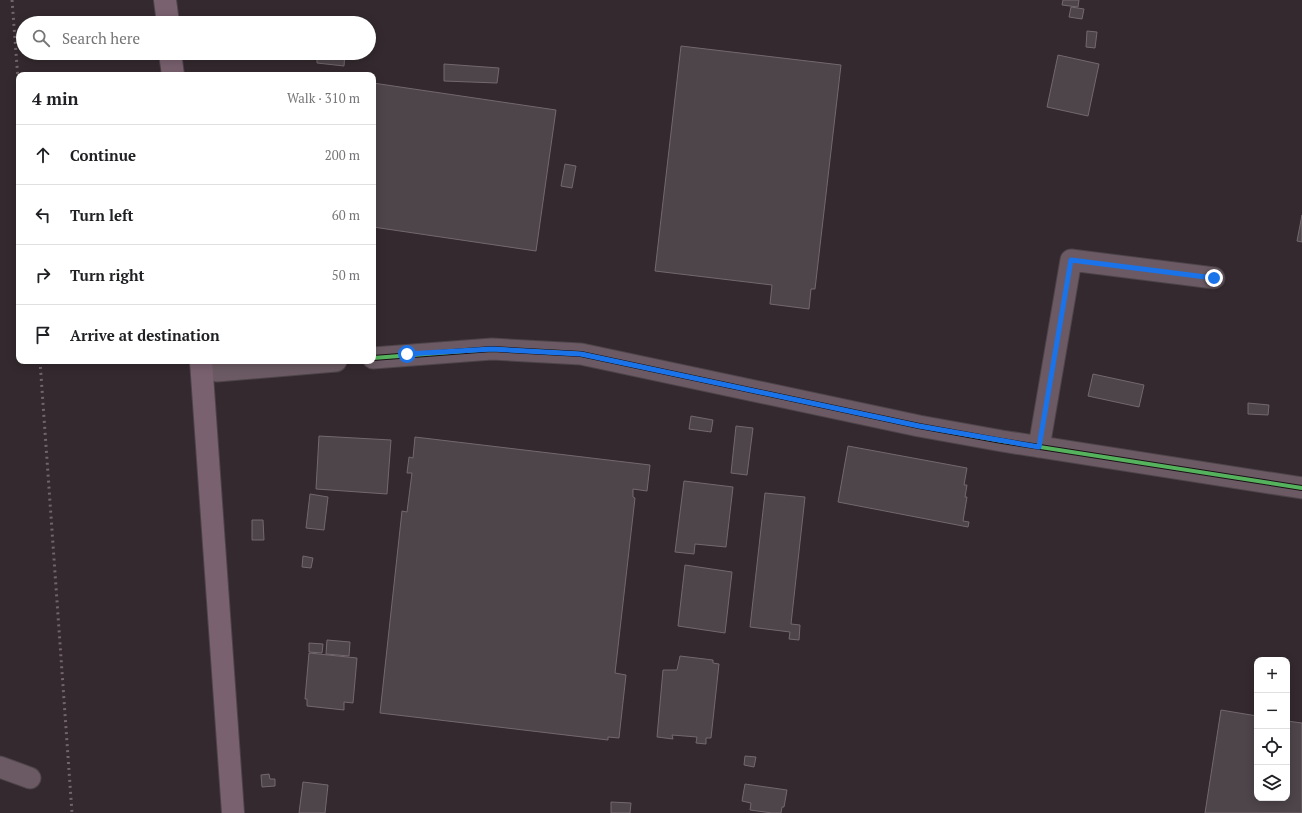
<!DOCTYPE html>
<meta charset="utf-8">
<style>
body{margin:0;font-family:"PT Serif",serif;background:#f2f2f2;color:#202124}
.controls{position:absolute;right:12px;bottom:12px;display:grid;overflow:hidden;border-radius:8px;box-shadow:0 2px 10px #0003}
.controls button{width:36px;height:36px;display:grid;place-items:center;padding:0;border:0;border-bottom:1px solid #e0e0e0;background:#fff;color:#202124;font:20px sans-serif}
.stop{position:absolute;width:12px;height:12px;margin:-9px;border:3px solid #1a73e8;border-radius:50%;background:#fff}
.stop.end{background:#1a73e8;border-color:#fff;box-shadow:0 1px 4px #0008}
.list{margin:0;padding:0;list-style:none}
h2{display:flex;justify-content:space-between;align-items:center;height:52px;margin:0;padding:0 16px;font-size:17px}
h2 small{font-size:13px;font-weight:400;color:#757577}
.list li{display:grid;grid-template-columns:26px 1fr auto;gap:12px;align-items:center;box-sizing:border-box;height:60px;padding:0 16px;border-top:1px solid #e0e0e0}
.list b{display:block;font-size:15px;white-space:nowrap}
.list em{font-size:13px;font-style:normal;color:#757577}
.icon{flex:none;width:22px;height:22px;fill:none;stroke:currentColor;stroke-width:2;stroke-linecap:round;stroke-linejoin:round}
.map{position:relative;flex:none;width:1302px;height:813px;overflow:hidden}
.search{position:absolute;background:#fff;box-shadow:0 2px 10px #0003;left:16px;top:16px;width:360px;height:44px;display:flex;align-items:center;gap:10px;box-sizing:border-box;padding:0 14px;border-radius:22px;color:#757577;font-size:15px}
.panel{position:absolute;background:#fff;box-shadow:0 2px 10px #0003;left:16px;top:72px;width:360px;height:292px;border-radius:8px}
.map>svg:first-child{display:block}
</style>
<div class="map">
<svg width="1302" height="813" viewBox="0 0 1302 813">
<rect width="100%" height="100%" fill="#33292e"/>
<path fill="#4e454a" stroke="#72686d" d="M1063,0H1079L1078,7L1062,5Z
M1071,7L1084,9L1082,19L1069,17Z
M1087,31L1097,32L1095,48L1086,47Z
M681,46L841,65L815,289H811L809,309L770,304L772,285L655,271Z
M317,53H345L344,66L317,63Z
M1058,55L1099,64L1088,116L1047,107Z
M444,64L499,68L497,83L444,81Z
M373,83L556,110L536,251L373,227Z
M565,164L576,166L572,188L561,186Z
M1302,215V242L1297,241Z
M1093,374L1144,385L1139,407L1088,396Z
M1248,403L1269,405L1268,415L1248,414Z
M691,416L713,420L711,432L689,429Z
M736,426L753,428L747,475L731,473Z
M319,436L391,440L387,494L316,489Z
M415,437L650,465L647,491L633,489V497L635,498L615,673L626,675L619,738L608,737V740L380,713L402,511L407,512L412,473H407L409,457L413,458Z
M848,446L967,468L964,485H967L965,497H967L963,521L969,522L968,527L838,502Z
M684,481L733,487L726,547L695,544L694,554L675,552Z
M765,493L805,497L791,624L800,625L799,640L789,639L790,632L750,627Z
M310,494L328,497L324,530L306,528Z
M252,520H263L264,540H252Z
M303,556L313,558L311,568L302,567Z
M685,565L732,572L725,633L678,626Z
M327,640L350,642L349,656L326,654Z
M309,643L323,644L322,653L309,652Z
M309,653L357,658L353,703L344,702V710L307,706V699H305Z
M680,656L713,660V663L719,664L711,738H706V744L696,743L697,737L672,735L673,739L657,737L663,670H677Z
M1221,710L1257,716V798H1287V721L1302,723V813H1205Z
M745,756L756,757L754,767L744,765Z
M269,774L270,779H275V786L262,787L261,775Z
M303,782L328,785L325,813H299Z
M745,784L787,790L784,807H782L781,813H772L750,810L751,803L742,801Z
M611,802L631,803L630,813H611Z"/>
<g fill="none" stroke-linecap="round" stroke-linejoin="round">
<defs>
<path id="minor" d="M373,358L492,349L581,354L919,426L1002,441L1302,488
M201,364L217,371L336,361
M1039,447L1071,260L1214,278
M0,767L30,778"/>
<path id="major" d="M165,0L168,23
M170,53L173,75
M201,361L233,813"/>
</defs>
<use href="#minor" stroke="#4d4449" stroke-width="23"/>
<use href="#major" stroke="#4d4449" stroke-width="24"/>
<use href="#minor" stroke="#6b5a63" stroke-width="21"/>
<use href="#major" stroke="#7a616f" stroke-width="22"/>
<path stroke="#72646b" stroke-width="3" stroke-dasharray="2 4" stroke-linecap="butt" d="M12,0L19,92
M40,361L72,813"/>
<defs>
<path id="cycleway" d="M373,358L492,349L581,354L919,426L1002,441L1302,488"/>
</defs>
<use href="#cycleway" stroke="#191015" stroke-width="6"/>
<use href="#cycleway" stroke="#56b35d" stroke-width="4"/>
</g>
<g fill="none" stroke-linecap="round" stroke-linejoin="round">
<path stroke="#1a73e8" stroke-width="5" d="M407,354L492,349L581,354L919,426L1039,447L1071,260L1214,278"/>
</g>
</svg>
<div class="controls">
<button>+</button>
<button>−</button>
<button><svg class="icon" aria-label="locate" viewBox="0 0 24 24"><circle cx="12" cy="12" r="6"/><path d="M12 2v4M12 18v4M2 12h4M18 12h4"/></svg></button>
<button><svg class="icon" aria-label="layers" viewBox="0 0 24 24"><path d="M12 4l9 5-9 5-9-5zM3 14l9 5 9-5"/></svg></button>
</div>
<div class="stop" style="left:407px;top:354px"></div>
<div class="stop end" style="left:1214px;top:278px"></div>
<div class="search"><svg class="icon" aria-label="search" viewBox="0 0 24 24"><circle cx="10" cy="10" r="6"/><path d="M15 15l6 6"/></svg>Search here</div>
<section class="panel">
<h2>4 min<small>Walk · 310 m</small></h2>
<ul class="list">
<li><svg class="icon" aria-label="ahead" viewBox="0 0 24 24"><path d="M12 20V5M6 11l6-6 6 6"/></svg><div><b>Continue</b></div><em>200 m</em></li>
<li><svg class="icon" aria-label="left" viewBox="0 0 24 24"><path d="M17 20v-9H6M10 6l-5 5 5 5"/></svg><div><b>Turn left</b></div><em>60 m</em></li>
<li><svg class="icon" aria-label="right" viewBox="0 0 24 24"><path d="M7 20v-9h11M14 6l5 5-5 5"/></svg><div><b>Turn right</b></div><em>50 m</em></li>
<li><svg class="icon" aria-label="arrive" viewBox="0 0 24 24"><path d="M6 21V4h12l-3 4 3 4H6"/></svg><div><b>Arrive at destination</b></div></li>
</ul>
</section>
</div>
